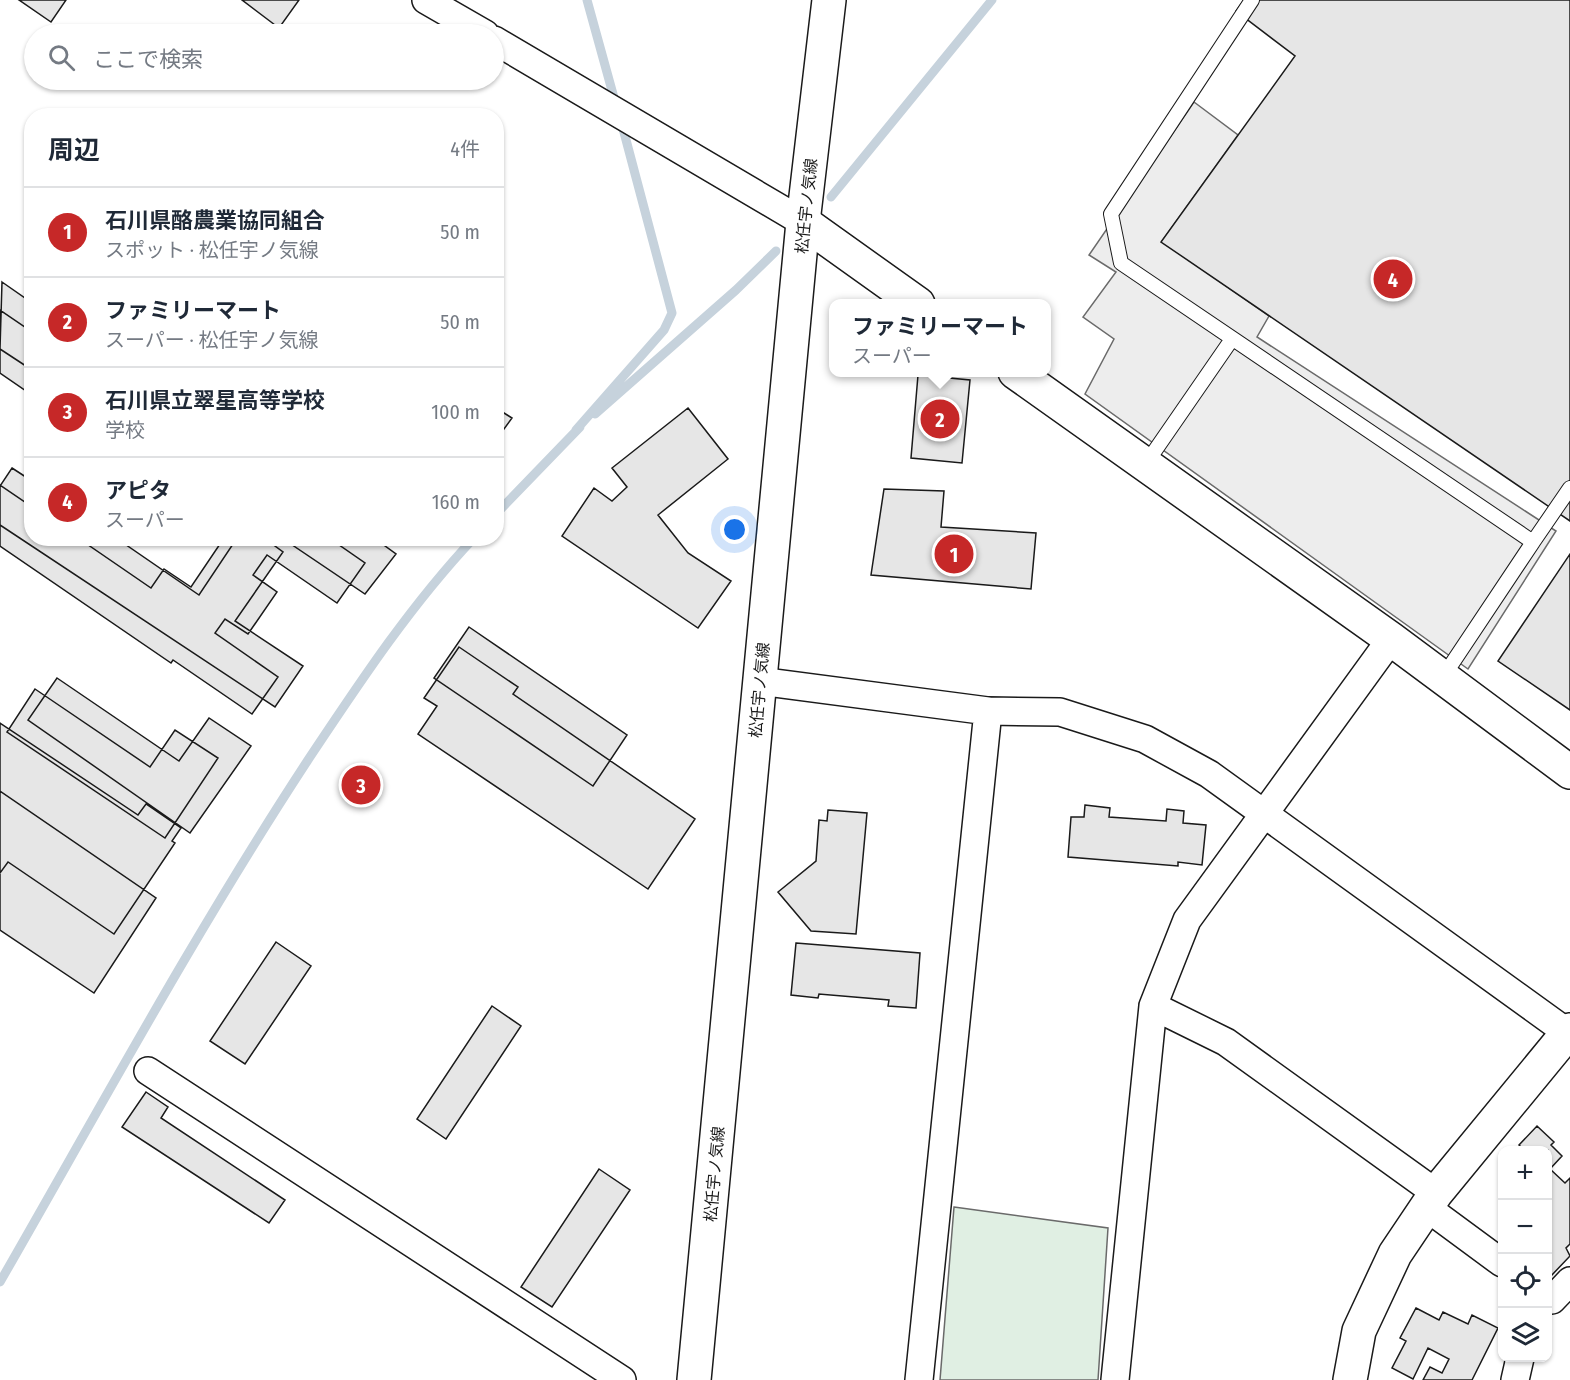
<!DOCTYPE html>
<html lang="ja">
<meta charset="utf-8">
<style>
body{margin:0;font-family:"Fira Sans Condensed","Noto Sans JP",sans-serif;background:#f2f2f3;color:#1f2937}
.controls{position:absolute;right:18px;bottom:18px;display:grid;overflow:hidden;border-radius:12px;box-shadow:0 2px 4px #0004}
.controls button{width:54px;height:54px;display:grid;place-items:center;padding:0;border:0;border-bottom:2px solid #e0e1e3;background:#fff;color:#1f2937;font:30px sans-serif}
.you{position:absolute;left:735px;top:530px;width:21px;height:21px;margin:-15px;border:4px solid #fff;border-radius:50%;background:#1a73e8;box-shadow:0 0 0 9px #1a73e833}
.badge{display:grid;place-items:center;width:39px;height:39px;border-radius:50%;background:#c62828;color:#fff;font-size:20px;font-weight:700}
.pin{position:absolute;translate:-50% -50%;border:3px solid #fff;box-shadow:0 2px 6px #0006}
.popup{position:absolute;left:829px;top:299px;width:222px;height:78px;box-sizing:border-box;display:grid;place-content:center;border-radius:12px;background:#fff;filter:drop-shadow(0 2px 4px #0005);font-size:20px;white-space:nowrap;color:#747a83}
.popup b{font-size:22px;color:#1f2937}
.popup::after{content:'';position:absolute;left:50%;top:100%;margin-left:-12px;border:12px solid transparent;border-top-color:#fff}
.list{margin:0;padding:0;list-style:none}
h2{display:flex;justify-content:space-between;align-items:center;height:78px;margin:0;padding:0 24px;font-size:26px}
h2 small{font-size:20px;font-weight:400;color:#747a83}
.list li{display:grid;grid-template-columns:39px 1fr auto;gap:18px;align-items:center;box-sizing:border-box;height:90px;padding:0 24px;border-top:2px solid #e0e1e3}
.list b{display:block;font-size:22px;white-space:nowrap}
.list p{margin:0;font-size:20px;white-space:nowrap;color:#747a83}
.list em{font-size:20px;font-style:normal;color:#747a83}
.icon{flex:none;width:33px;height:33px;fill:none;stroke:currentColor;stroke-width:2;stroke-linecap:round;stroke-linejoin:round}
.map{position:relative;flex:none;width:1570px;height:1380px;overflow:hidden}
.search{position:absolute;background:#fff;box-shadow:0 2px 4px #0004;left:24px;top:24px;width:480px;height:66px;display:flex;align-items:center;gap:15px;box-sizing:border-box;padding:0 21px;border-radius:33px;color:#747a83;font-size:22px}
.panel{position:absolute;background:#fff;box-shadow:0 2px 4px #0004;left:24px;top:108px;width:480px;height:438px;border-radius:24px}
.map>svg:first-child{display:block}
</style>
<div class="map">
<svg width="1570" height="1380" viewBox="0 0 1570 1380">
<rect width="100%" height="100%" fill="#fff"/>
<path fill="#e0efe3" stroke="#6a6a6a" stroke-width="1.5" d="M954,1207L1108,1228L1098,1380H940Z"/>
<path fill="#ededed" stroke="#6a6a6a" stroke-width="1.5" d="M1194,102L1238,135L1162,241L1269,316L1257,337L1556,531L1468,669L1085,394L1114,339L1083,317L1116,272L1089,255Z"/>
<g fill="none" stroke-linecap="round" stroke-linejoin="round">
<path stroke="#c6d2dc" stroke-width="9" d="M587,0L616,105
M831,197L992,0
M595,414L736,290L776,251
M576,430L664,330L672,313L621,121
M496,514L580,427
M0,1282C100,1108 196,931 306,763C358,685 409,607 474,538"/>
</g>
<path fill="#e6e6e6" stroke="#1a1a1a" stroke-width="1.5" d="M19,0H66L51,22Z
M242,0H299L279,28Z
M1244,0H1570V521L1161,242L1295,56L1236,11Z
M2,282L32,303V370L0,349Z
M0,310L32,332V395L0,373Z
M918,375L970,380L962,463L911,458Z
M496,408L512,418L496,440Z
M688,408L728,459L658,515L688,553L731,581L698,628L562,536L594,488L612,501L627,487L612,468Z
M12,468L32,481V538H116L199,595L237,538H264L283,552L235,621L303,666L275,707L0,525V486Z
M0,485L32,507V538H78L151,588L164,569L191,587L224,538H329L365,563L337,603L267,555L253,575L277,592L248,634L225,619L215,633L278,677L252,714L173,660L171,663L0,546Z
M884,489L944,491L941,527L1036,533L1031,589L871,575Z
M282,538H374L396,554L365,594Z
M1570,554V710L1498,661Z
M469,627L627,735L593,786L434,678Z
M459,647L518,687L513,694L695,819L648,889L418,734L437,706L424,698Z
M57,678L179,761L209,718L251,746L190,833L28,720Z
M35,689L150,767L175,730L218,758L165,838L7,732Z
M0,723L138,815L146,804L181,828L172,841L175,843L114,934L8,862L0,873Z
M0,791L156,898L94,993L0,930Z
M1085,805L1110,808L1109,817L1166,821L1167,809L1184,811L1183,823L1206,825L1202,865L1178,862V866L1068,857L1071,817H1084Z
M828,810L867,813L856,934L811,931L778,892L816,861L819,820L827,821Z
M276,942L311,966L245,1064L210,1041Z
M796,943L920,953L916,1008L888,1006L889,1000L819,994L818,998L791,995Z
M492,1006L521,1026L446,1139L417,1119Z
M146,1092L168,1107L161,1118L285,1200L269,1223L122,1127Z
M1537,1126L1554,1142L1551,1145L1562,1156L1550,1169L1565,1183L1570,1178V1244L1566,1248L1570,1256L1550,1277L1548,1274V1150H1524L1519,1145Z
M599,1169L630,1190L552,1307L521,1287Z
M1416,1308L1439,1320L1443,1312L1468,1324L1472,1315L1498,1328L1472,1380H1423L1430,1367L1442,1373L1449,1359L1428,1348L1413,1379L1392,1368L1406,1341L1400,1338Z"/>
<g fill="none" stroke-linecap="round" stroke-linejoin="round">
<defs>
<path id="service" d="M1252,0L1111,214L1121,263L1533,542L1443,677
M1145,465L1232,339
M1533,542L1570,488"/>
<path id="minor" d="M426,0L485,34
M494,40L803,222
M760,681L988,711
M1153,1006L1226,1042L1436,1193
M148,1071L622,1380
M1426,1207L1502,1263
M1548,1296L1552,1300L1570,1281
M919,1380L988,711L1060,712L1145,739L1209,774L1568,1033
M1115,1380L1153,1006L1187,920L1391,639
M1515,1380L1520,1358"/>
<path id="tertiary" d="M803,222L918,304
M1015,372L1391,639L1570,772
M1350,1380L1359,1331L1395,1254L1436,1193L1570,1030"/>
<path id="primary" d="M694,1380L803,222L829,0"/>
</defs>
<use href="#service" stroke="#1a1a1a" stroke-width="16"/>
<use href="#minor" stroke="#1a1a1a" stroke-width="30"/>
<use href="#tertiary" stroke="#1a1a1a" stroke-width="36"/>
<use href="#primary" stroke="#1a1a1a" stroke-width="36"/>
<use href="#service" stroke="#fff" stroke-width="14"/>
<use href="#minor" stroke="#fff" stroke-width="27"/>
<use href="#tertiary" stroke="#fff" stroke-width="33"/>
<use href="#primary" stroke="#fff" stroke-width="33"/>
</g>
<g text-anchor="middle" stroke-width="4.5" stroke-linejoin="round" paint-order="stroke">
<g font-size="16" fill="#1a1a1a" stroke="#fff">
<text transform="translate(806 206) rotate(-84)" y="6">松任宇ノ気線</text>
<text transform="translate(759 690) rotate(-85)" y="6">松任宇ノ気線</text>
<text transform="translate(714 1174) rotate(-85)" y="6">松任宇ノ気線</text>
</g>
</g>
</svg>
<div class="controls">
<button>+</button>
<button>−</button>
<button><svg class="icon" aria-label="locate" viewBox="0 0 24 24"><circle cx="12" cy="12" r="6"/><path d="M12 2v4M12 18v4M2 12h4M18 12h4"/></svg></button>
<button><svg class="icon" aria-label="layers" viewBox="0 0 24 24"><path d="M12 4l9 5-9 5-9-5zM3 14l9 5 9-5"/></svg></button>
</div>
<div class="you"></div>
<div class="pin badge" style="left:954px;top:554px">1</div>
<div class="pin badge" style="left:940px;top:419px">2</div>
<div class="popup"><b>ファミリーマート</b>スーパー</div>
<div class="pin badge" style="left:361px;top:785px">3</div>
<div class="pin badge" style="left:1393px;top:279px">4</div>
<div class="search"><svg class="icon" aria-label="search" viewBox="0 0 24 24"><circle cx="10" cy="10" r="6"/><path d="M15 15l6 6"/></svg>ここで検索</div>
<section class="panel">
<h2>周辺<small>4件</small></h2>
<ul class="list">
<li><span class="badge">1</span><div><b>石川県酪農業協同組合</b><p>スポット · 松任宇ノ気線</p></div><em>50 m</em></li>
<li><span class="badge">2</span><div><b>ファミリーマート</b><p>スーパー · 松任宇ノ気線</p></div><em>50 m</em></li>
<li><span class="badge">3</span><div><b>石川県立翠星高等学校</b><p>学校</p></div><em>100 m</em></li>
<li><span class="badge">4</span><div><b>アピタ</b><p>スーパー</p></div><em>160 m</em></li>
</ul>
</section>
</div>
